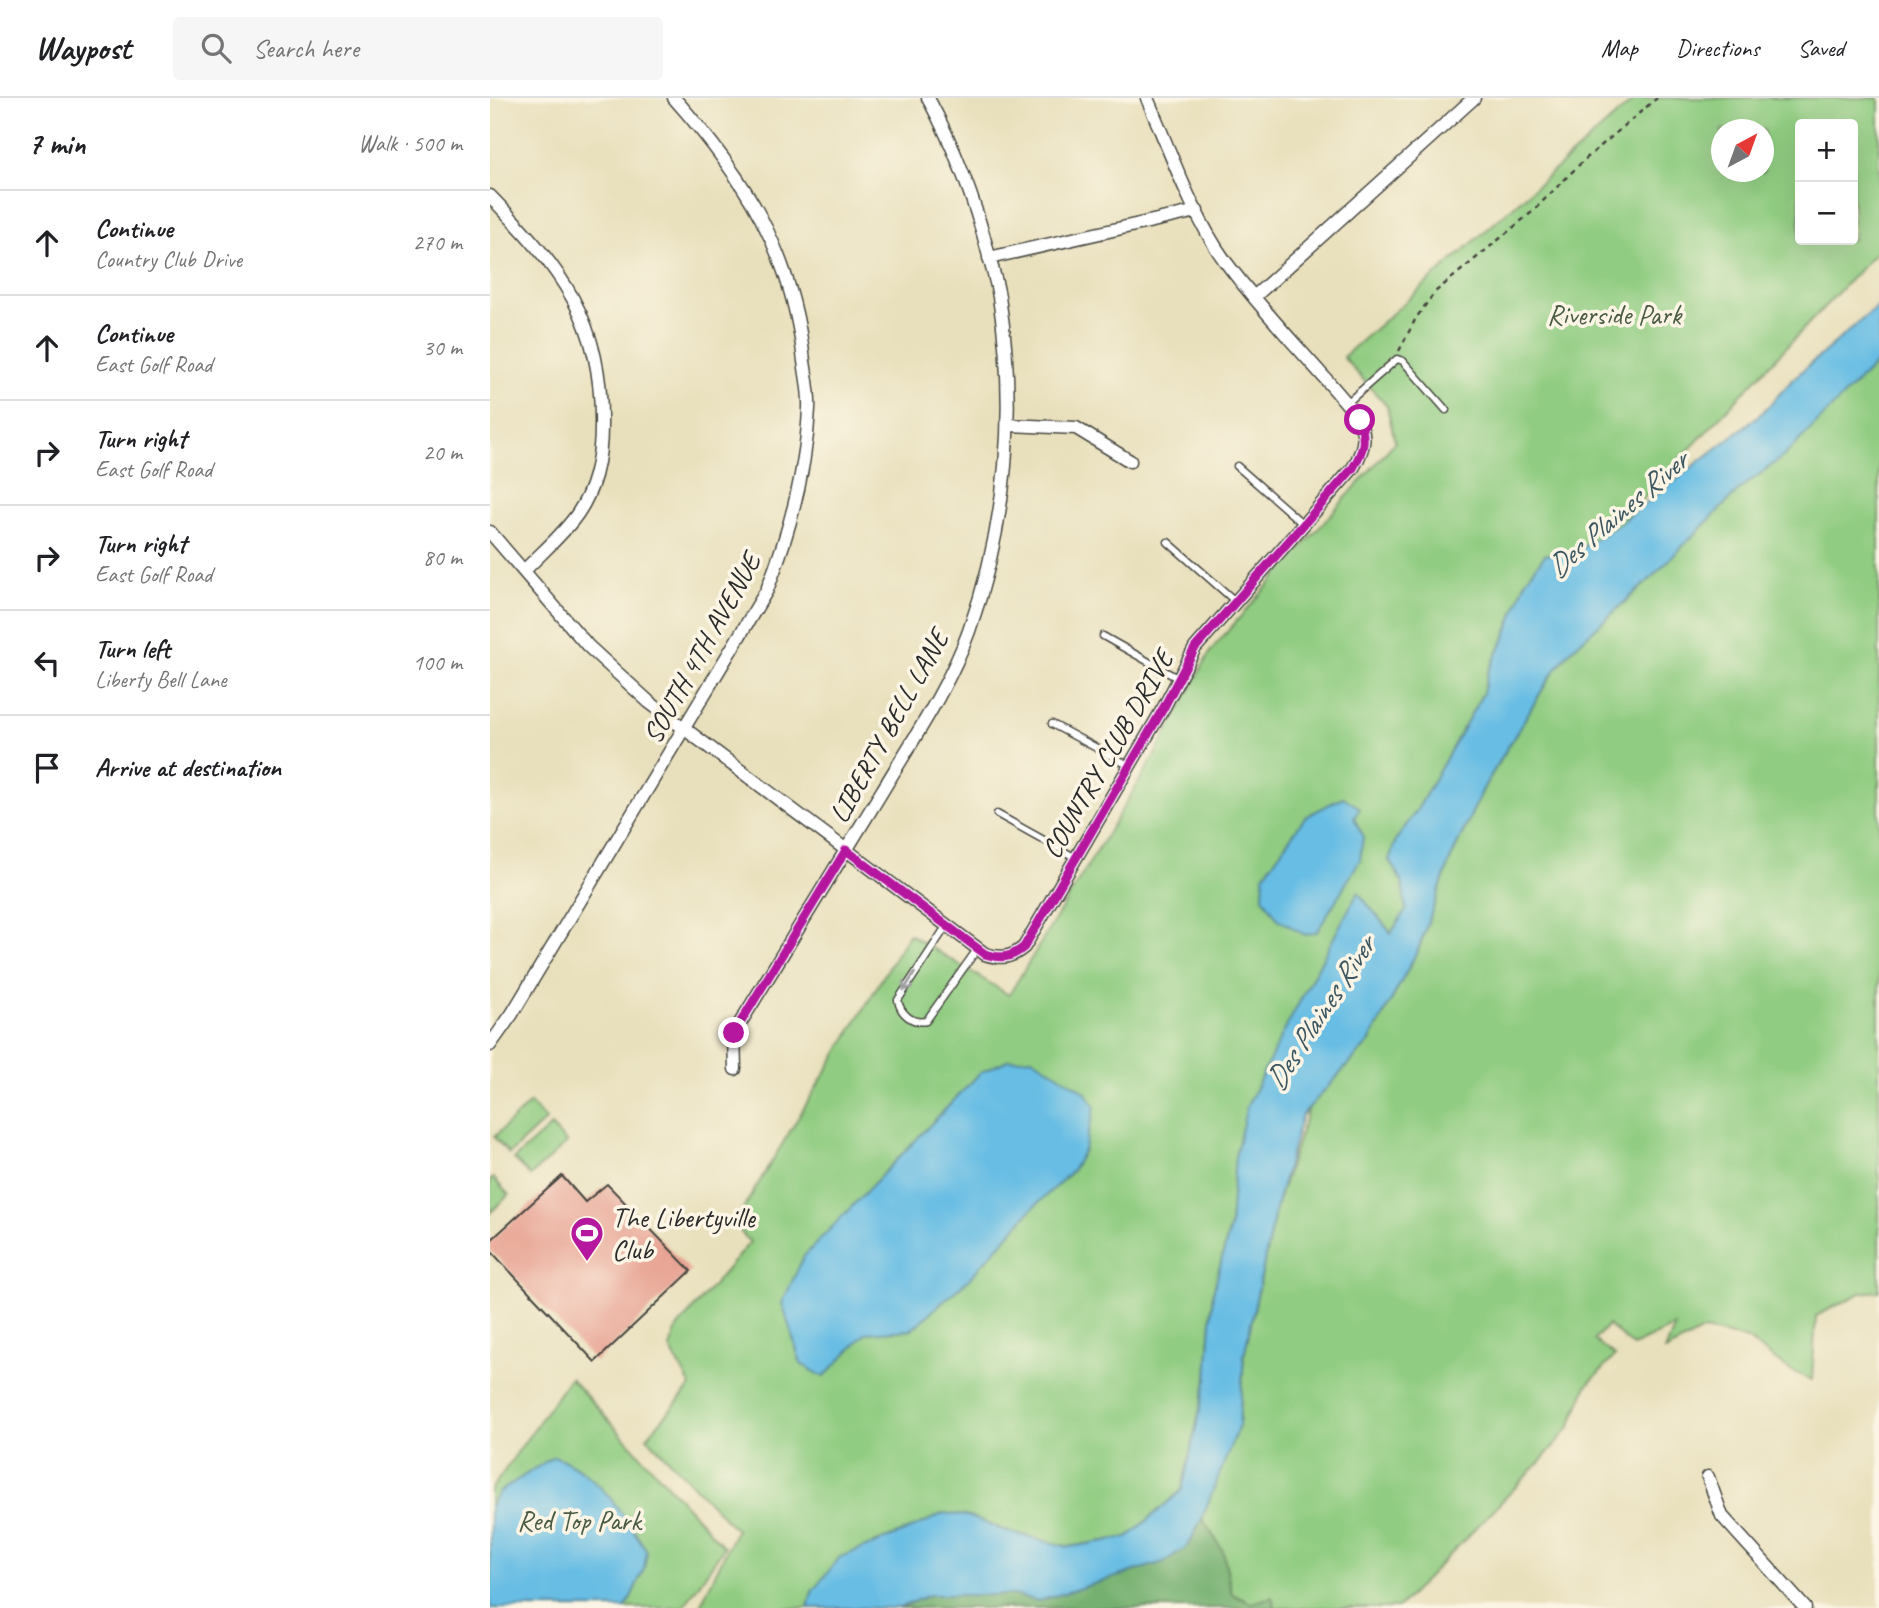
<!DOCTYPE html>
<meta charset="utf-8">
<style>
body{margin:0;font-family:Caveat,sans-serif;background:#f6f6f6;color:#202124}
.controls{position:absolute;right:21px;top:21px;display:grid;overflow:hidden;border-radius:7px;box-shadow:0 7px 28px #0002}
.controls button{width:63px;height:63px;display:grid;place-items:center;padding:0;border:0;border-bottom:2px solid #e0e0e0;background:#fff;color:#202124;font:35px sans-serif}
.compass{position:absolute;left:1221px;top:21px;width:63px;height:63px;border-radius:50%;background:#fff;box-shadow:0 7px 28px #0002;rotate:41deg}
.stop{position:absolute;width:21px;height:21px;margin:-16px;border:5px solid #b5179e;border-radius:50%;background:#fff}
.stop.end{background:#b5179e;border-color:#fff;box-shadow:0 2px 7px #0008}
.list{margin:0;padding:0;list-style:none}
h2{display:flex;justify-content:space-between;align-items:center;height:91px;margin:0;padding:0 28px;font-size:30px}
h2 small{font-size:23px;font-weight:400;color:#757577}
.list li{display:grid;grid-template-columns:46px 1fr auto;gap:21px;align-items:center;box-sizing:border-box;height:105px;padding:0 28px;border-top:2px solid #e0e0e0}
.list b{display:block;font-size:26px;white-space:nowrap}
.list p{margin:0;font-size:23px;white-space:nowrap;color:#757577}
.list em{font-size:23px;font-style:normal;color:#757577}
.icon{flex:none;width:38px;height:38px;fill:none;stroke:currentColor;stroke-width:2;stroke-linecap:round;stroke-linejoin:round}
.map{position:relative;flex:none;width:1389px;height:1510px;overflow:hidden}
header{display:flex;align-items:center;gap:42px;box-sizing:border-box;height:98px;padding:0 35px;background:#fff;border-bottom:2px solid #e0e0e0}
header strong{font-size:33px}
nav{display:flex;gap:38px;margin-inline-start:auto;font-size:24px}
.search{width:490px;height:63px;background:#f6f6f6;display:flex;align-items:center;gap:18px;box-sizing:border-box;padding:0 24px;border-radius:7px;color:#757577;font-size:26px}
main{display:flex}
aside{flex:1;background:#fff}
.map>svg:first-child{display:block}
</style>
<header>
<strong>Waypost</strong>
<div class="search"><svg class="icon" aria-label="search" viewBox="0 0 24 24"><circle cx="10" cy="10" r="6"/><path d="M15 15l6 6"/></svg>Search here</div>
<nav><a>Map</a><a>Directions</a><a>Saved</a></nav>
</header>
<main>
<aside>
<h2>7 min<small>Walk · 500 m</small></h2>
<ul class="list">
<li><svg class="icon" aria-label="ahead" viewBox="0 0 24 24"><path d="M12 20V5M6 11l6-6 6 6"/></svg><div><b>Continue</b><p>Country Club Drive</p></div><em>270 m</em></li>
<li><svg class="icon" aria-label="ahead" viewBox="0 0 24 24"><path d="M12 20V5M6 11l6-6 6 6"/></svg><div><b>Continue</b><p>East Golf Road</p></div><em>30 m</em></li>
<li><svg class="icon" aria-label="right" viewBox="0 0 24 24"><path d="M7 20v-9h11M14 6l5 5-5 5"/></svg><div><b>Turn right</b><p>East Golf Road</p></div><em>20 m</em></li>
<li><svg class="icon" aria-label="right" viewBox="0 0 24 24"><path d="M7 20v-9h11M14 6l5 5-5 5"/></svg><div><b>Turn right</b><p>East Golf Road</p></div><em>80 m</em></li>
<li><svg class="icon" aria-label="left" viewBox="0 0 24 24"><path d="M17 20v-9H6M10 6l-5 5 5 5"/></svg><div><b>Turn left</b><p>Liberty Bell Lane</p></div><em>100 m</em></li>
<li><svg class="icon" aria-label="arrive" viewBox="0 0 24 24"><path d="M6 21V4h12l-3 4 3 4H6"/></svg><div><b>Arrive at destination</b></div></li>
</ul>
</aside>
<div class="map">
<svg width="1389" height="1510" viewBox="0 0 1389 1510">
<rect width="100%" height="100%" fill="#fcf5e5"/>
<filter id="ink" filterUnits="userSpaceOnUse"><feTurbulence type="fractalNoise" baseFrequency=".0143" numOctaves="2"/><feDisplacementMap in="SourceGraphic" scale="14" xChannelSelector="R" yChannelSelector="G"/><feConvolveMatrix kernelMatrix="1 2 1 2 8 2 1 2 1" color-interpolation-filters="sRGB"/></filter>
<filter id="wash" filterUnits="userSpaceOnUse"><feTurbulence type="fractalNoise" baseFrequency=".00686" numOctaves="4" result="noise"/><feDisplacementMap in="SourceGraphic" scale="28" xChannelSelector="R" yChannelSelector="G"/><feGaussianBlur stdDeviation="1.57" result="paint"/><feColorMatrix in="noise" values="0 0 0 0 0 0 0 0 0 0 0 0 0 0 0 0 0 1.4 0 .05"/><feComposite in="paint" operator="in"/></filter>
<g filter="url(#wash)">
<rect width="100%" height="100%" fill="#e8e0bc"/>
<path fill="#90cc81" stroke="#5e7c56" stroke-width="2" fill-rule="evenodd" d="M1146,0H1389V151L1129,426L1090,451L1055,458L1036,482L1015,540L998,574L993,595L927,712L906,742L899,762L912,784L917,812L901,835L868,795L745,1059L740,1129L723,1195L717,1280L692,1392L638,1439L579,1449L516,1433L477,1418L414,1434L384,1445L322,1494L318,1510H209L246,1432L157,1339L201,1288L180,1250L187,1230L260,1144L244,1126L419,836L519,897L664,659L721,552L905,344L897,308L853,259ZM1310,26H1363V142H1310ZM1232,32H1274V74H1232Z
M1389,262V1193L1371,1195L1326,1218L1322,1282L1298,1271L1257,1241L1214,1232L1175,1253L1185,1228L1143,1248L1118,1227L1104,1242L1125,1258L1097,1287L1080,1329L1050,1364L908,1510H409L674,1464L749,1327L754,1258L786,1109L819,1009L879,944L928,852L961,760L994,689L1060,579L1080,553L1158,483L1251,390L1294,357Z
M40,1005L56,1022L19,1056L4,1039Z
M61,1028L77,1045L40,1078L24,1061Z
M3,1080L19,1097L0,1115V1083Z
M80,1280L234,1449L193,1510H0V1393Z"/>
<path fill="#74b06f" stroke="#506e4d" stroke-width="2" d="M712,1420L733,1453L742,1496L761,1505L782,1499L785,1510H409L439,1497H523L549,1503L698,1448Z"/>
<path fill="#67bde4" stroke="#497488" stroke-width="2" d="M1389,207V262L1294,358L1251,390L1158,483L1080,553L1060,579L994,689L961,760L928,852L879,944L812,1017L786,1109L754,1258L749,1327L712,1420L698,1448L674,1464L549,1503L523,1497H439L409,1510H318L322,1494L350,1459L414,1434L454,1415L477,1418L516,1433L579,1449L638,1439L692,1392L717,1280L723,1195L740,1129L745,1059L757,1008L794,933L868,794L901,835L916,812L912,784L899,762L906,742L927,712L993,595L998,574L1015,540L1036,482L1055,457L1090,451L1129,426L1273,314L1304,280Z
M853,699L870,710L864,720L873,738L870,762L827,834L815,837L788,821L773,799L774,777L815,719Z
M542,960L595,994L605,1009L594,1052L582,1073L542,1111L480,1180L421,1232L376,1235L334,1279L311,1266L292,1205L314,1158L491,974L518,962Z
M64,1358C109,1375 132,1415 157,1453L154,1471L136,1510H0V1408L9,1394Z"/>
<g id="blocks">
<path fill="#e69c8c" d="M72,1078L95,1104L117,1086L201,1173L105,1264L0,1152V1143Z"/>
</g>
</g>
<g filter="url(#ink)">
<use href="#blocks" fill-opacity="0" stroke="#474641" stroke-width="2"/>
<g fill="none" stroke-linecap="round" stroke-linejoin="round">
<defs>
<path id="service" d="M857,305L907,261L913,263L956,312
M747,368L813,426
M678,444L745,503
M613,538L689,581
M562,626L640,668
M507,716L586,760
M457,827L408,902C410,915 422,926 436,923L488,850"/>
<path id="minor" d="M0,98C71,171 113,222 111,329C111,358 105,390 88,415C74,436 52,454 34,473
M499,160L707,113
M764,199L984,0
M519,327L586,330L640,363
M0,434L98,548L159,604L495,856C511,861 521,860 534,849L674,609L705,550L863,370C876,348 878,335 863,313C821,262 774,216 735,163C703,119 679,51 657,0
M0,947L22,916L277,492C300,433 316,374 319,311C320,295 316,278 314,263C302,154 255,80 184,0
M245,971L244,935C293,855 342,776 391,695C422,643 458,591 479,533C517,426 527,311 509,199C507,185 502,171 499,158C485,103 465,50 438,0
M1218,1379L1232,1418L1315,1510"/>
</defs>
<use href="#service" stroke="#474641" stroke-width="9"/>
<use href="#minor" stroke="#474641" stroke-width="15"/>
<path stroke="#474641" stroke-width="2.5" stroke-dasharray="5 5" stroke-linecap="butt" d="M909,253L926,220L945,194L1042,114L1093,63L1167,0"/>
<use href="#service" stroke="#fff" stroke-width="6"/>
<use href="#minor" stroke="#fff" stroke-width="12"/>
</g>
<defs><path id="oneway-shaft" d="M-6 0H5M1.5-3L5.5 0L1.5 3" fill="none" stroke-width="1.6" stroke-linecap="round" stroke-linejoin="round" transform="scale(1.75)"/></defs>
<use stroke="#a0a0a0" href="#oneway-shaft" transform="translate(419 884) rotate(122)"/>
</g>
<g fill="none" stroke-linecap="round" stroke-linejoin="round" filter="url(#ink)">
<path stroke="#b5179e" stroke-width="9" d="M244,935L356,752L495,856C511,861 521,860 534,849L674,609L705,550L863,370C874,351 876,344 870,322"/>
</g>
<defs>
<symbol id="stadium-pin" viewBox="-11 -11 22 30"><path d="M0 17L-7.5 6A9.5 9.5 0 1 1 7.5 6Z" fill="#b5179e" stroke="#fcf5e5"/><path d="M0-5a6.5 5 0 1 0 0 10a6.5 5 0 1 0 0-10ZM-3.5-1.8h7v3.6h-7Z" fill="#fff"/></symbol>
</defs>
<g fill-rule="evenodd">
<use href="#stadium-pin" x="78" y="1116" width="38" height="52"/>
</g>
<g text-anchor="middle" stroke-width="7" stroke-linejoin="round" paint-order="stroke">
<g font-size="28" fill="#495b45" stroke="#fcf5e5">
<text x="1124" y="226">Riverside Park</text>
<text x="89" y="1432">Red Top Park</text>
</g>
<g font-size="28" fill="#2b2b2b" stroke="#fcf5e5">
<text transform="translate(211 550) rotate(-61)" y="10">SOUTH 4TH AVENUE</text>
<text transform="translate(398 628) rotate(-61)" y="10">LIBERTY BELL LANE</text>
<text transform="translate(617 656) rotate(-60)" y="10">COUNTRY CLUB DRIVE</text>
</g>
<g font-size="28" fill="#2b2b2b" stroke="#fcf5e5" text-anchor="start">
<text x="122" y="1129">The Libertyville<tspan x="122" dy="32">Club</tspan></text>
</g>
<g font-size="30" font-style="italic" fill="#3d5762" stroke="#fcf5e5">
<text transform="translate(1127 416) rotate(-41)" y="10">Des Plaines River</text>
<text transform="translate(830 915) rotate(-57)" y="10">Des Plaines River</text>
</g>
</g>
</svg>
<div class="controls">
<button>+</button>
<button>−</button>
</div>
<svg class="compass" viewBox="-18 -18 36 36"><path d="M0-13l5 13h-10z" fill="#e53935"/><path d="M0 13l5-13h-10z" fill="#757577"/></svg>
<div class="stop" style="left:870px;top:322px"></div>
<div class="stop end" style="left:244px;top:935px"></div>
</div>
</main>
